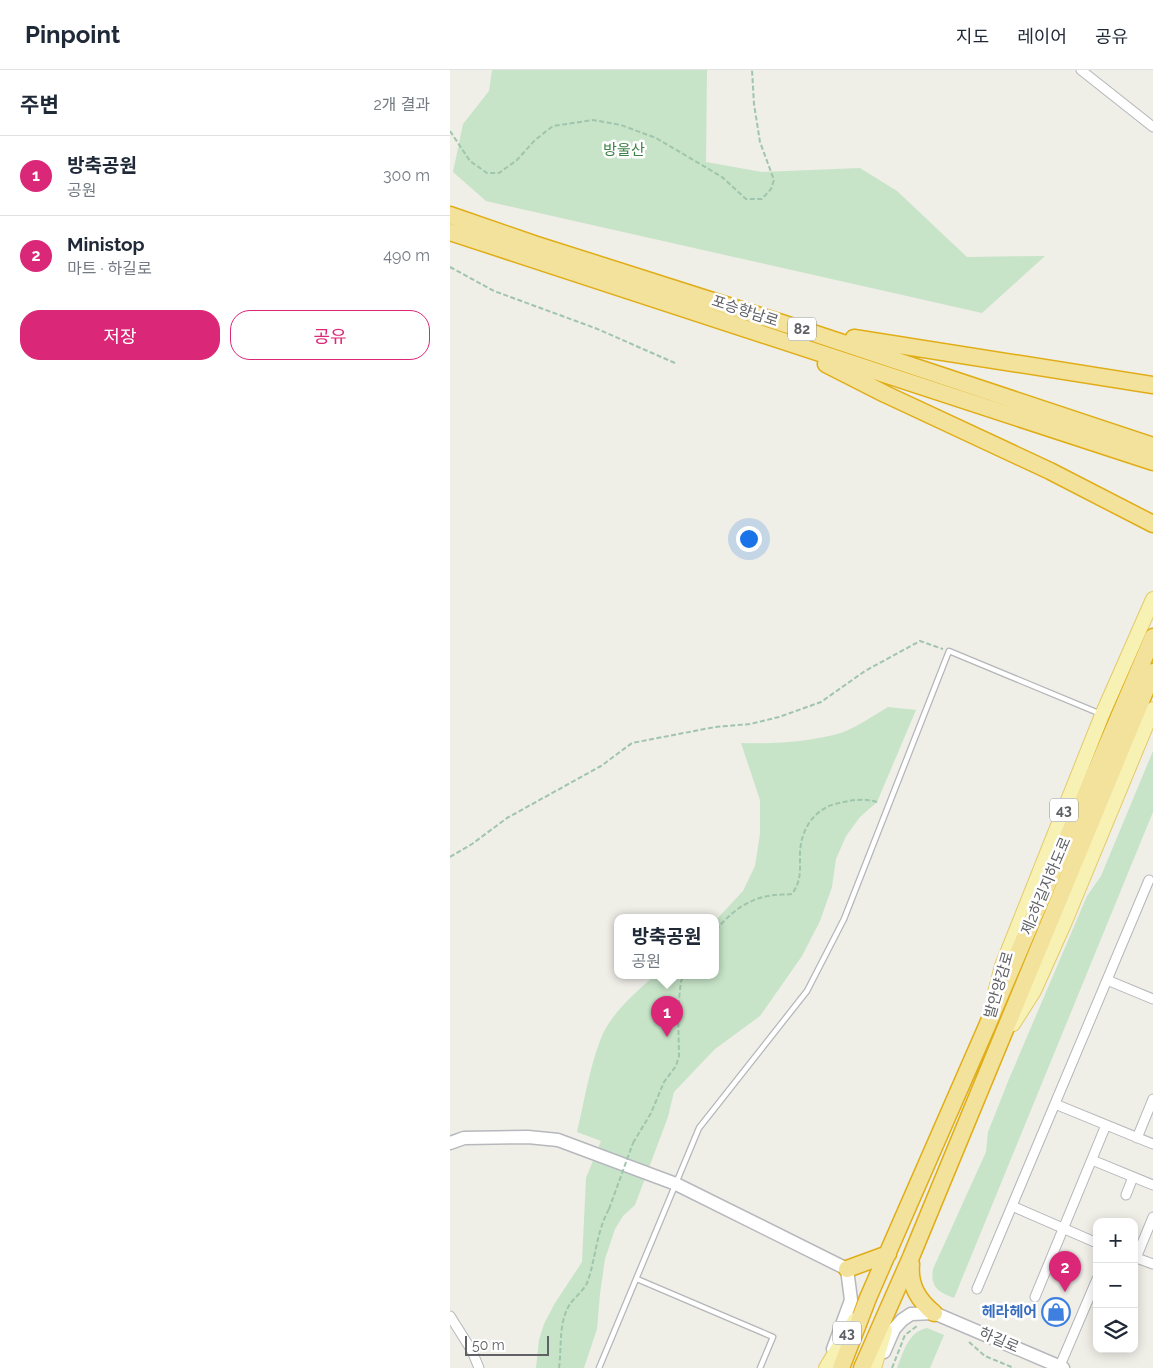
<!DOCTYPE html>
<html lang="ko">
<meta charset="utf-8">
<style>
body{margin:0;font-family:Raleway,"Noto Sans KR",sans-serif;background:#f2f2f3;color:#1f2937}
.controls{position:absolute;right:15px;bottom:15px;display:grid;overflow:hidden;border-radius:10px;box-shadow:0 2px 12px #0003}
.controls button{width:45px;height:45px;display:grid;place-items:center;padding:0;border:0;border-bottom:1px solid #e0e1e3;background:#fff;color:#1f2937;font:25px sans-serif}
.scale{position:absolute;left:15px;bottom:12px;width:84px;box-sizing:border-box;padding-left:5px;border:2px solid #5f6166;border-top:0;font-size:14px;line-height:18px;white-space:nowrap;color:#5f6166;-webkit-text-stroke:4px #fff;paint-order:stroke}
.you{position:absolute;left:298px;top:468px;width:18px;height:18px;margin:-12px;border:4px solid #fff;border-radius:50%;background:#1a73e8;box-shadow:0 0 0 8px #1a73e833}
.badge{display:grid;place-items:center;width:32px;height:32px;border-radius:50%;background:#db2777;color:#fff;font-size:16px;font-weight:700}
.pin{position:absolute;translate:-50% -41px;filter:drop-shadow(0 1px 2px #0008)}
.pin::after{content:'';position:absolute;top:26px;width:18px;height:15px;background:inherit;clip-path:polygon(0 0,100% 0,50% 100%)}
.popup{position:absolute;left:164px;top:844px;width:105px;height:65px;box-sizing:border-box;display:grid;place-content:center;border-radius:10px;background:#fff;filter:drop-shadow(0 1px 4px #0005);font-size:16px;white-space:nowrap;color:#747a83}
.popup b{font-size:19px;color:#1f2937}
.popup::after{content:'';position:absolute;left:50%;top:100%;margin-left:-10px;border:10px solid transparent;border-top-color:#fff}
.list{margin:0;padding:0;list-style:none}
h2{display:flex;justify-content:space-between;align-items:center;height:65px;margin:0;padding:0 20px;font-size:21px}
h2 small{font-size:16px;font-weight:400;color:#747a83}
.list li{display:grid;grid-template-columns:32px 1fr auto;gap:15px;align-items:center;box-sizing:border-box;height:80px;padding:0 20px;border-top:1px solid #e0e1e3}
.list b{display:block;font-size:19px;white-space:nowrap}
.list p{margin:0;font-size:16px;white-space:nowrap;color:#747a83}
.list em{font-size:16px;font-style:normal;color:#747a83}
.actions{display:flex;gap:10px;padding:15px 20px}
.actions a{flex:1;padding:11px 0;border:1px solid #db2777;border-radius:20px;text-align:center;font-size:18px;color:#db2777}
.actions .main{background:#db2777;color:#fff}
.icon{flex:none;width:28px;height:28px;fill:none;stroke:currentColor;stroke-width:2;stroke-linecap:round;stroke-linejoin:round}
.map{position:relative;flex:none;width:703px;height:1298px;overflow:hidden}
header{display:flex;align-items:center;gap:30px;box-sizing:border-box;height:70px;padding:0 25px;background:#fff;border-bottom:1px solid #e0e1e3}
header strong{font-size:24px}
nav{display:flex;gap:28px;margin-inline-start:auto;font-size:18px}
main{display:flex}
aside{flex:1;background:#fff}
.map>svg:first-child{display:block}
</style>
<header>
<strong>Pinpoint</strong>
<nav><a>지도</a><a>레이어</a><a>공유</a></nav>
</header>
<main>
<aside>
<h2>주변<small>2개 결과</small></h2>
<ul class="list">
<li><span class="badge">1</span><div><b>방축공원</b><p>공원</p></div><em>300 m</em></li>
<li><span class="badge">2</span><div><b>Ministop</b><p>마트 · 하길로</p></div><em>490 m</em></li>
</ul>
<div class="actions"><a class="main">저장</a><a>공유</a></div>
</aside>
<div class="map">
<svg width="703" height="1298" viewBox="0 0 703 1298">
<rect width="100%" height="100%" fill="#efeee7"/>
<path fill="#c7e4c8" d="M42,0H257L256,92L312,102L410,98L447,121L517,187L595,186L532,243L36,131L3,102L13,54L39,21Z
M438,637L466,640L427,732L410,747L396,766L386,789L382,817L370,851L352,886L310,946L265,979L224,1022L218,1047L185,1135L173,1146L165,1159L155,1189L150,1224L147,1259L134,1298H86L89,1270L94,1254L105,1233L132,1192L136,1108L151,1071L127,1062C134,1032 139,1000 150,971C159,945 184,924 204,906H266V850L293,821L305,796L310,764V730L291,673C324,674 359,672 391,663C407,657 423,646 438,637Z
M703,681V742L504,1228C488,1222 480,1217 483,1199L536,1082L538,1062L559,1009L637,826L651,806Z
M477,1258L494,1265L480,1298H447C454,1281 458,1262 477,1258Z"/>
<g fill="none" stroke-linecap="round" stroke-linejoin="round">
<defs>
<path id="lane" d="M187,1209L323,1267L310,1298
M149,1298L249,1058L357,921L394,849L499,581L651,644"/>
<path id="street" d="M631,0L703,57
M657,910L703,929
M605,1034L703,1074
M687,1068L703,1029
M642,1090L703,1115
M676,1125L683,1107
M562,1136L647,1173
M684,1187L703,1194
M686,1188L703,1147
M527,1219L699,810
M585,1227L656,1055
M0,1246L22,1281L29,1298
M609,1298L647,1209"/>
<path id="secondary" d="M0,1073L14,1068L78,1067L108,1070L226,1114L397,1199L401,1230L383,1279
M434,1282L444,1259L452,1250L461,1244L484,1243L613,1298"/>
<path id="primary" d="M545,923L552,896L652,645L703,529
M563,954L584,921L614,854L703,639
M376,1298L405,1250
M424,1298L435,1260"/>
<path id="highway" d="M0,145L84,174L357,261L703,376
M0,162L703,392
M404,268L703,315
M376,294L435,324L600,401L703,454
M461,1194C459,1215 468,1230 484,1243
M397,1199L438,1184
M391,1298L418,1228L537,956L703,567
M412,1298L461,1187L703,602"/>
</defs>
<use href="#lane" stroke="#b4b6ba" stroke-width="7"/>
<use href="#street" stroke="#b4b6ba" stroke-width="11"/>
<use href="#secondary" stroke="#b6b8bd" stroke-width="15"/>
<use href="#primary" stroke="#e4ca6c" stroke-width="16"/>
<use href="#highway" stroke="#e0ad17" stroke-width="19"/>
<path stroke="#a0c5ad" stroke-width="2" stroke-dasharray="5 2.5" stroke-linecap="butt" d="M0,61L20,91L37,103H49L67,90L85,70L103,56L143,50L171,55L206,68L257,98L272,107L296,129H312L321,119L324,110L310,72L304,34L302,0
M0,197L44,221L145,258L225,293
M0,787L22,774L57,748L151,696L182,673L265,657L300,654L329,647L371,632L415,601L470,571L493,579
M266,860C279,844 296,830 318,826C326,824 334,825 342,824C351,811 350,802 350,788C349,762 363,738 389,733C402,730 413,728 427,732
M183,1073L201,1043L214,1012L226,996L229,986L228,938L231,911L234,906
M519,1272L535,1286L564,1298
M109,1298C112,1276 108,1253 120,1234C125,1227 134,1220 137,1213C146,1189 146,1162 159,1139
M442,1298L455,1265L467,1256"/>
<use href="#lane" stroke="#fff" stroke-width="4.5"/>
<use href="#street" stroke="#fff" stroke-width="9"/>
<use href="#secondary" stroke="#fff" stroke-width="12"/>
<use href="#primary" stroke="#f7f1b4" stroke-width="14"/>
<use href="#highway" stroke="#f3e29b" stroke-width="16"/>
<path stroke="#a0c5ad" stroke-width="2" stroke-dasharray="5 2.5" stroke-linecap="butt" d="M159,1139L183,1073"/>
</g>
<defs>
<symbol id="shop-ring" viewBox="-11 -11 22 22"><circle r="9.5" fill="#fff" stroke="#3f7fe0" stroke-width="1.5"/><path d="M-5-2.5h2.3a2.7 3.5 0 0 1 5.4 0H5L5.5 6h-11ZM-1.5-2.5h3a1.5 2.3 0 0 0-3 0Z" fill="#3f7fe0"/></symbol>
</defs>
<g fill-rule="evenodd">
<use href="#shop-ring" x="590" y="1226" width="32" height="32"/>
</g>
<g text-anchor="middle" stroke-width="5" stroke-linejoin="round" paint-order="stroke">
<g fill="#fff" stroke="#8f9094" stroke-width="1">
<rect x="338" y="247.5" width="28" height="23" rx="4"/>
<rect x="600" y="728.5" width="28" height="23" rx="4"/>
<rect x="383" y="1251.5" width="28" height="23" rx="4"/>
</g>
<g font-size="14" font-weight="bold" fill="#5f6166">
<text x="352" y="264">82</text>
<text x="614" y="745">43</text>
<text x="397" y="1268">43</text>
</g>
<g font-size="15" fill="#3f8447" stroke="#fff">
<text x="174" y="85">방울산</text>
</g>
<g font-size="15" fill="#5f6166" stroke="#fff">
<text transform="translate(295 241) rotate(18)" y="5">포승향남로</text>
<text transform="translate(596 816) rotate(-67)" y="5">제2하길지하도로</text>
<text transform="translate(549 915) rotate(-74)" y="5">발안양감로</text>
<text transform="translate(549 1270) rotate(23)" y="5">하길로</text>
</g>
<g font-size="15" font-weight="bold" fill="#366cbe" stroke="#fff" text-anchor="end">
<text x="587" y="1247">헤라헤어</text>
</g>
</g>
</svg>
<div class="controls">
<button>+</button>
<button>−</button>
<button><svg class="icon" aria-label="layers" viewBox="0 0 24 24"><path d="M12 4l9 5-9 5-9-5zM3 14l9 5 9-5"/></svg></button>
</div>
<div class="scale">50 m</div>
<div class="you"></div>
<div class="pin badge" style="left:217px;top:967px">1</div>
<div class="popup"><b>방축공원</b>공원</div>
<div class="pin badge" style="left:615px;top:1222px">2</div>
</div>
</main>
